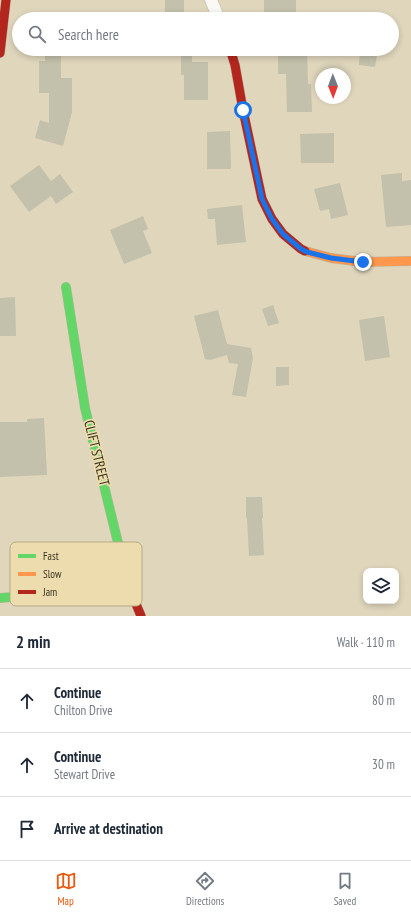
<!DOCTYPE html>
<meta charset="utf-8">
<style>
body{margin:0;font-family:"PT Sans Narrow",sans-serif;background:#f2f2f3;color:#1f2937}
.controls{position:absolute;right:12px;bottom:12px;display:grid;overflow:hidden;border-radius:8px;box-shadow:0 2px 6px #0003}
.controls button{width:36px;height:36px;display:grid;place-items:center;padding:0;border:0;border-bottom:1px solid #e0e1e3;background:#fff;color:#1f2937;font:20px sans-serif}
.compass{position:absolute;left:315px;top:68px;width:36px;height:36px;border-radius:50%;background:#fff;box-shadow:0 2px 6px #0003;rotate:179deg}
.stop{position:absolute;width:12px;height:12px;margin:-9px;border:3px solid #1a73e8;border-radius:50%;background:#fff}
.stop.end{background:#1a73e8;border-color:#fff;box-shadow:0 1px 4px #0008}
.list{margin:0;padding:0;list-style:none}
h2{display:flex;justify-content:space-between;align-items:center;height:52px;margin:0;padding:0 16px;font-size:17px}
h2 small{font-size:13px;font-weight:400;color:#747a83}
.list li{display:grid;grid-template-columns:26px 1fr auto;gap:12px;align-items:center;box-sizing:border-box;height:64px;padding:0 16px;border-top:1px solid #e0e1e3}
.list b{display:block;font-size:15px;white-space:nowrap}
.list p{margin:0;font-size:13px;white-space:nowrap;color:#747a83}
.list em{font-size:13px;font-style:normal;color:#747a83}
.icon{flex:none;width:22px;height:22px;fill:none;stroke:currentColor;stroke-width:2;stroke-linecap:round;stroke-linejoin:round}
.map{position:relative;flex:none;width:411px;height:616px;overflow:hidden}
.search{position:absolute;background:#fff;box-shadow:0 2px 6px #0003;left:12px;right:12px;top:12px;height:44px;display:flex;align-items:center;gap:10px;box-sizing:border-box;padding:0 14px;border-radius:22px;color:#747a83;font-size:15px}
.sheet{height:244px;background:#fff}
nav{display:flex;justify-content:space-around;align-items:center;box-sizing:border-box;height:56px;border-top:1px solid #e0e1e3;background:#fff;font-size:11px;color:#747a83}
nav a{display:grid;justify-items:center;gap:2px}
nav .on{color:#ea580c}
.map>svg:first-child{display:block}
</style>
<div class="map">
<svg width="411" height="616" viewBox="0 0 411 616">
<rect width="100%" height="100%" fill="#dfd6bc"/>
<path fill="#c3c0ab" d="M165,0H184V19H165Z
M264,0H296V19H264Z
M45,49H61V78H72V112L63,146L35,138L40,120L49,123V93H39V61H45Z
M181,49H192V62H208V100H184V75H181Z
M278,49H307L308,84H311L312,112H287L286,74H278Z
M360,49H378L375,67L359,65Z
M230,131L231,169H207V132Z
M334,133V163H301L300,134Z
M39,165L51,181L60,174L73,192L56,204L51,196L29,212L10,186Z
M402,173V181L411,180V225L386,227L381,175Z
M340,183L348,215L331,219L329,209L320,211L314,189Z
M242,205L246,242L217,245L215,219H208L207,209Z
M143,216L148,229L143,231L152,253L124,264L110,230Z
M15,297L16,336H0V298Z
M273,305L279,323L268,326L262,309Z
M218,310L227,344L251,348L253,358L246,397L232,395L238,364L229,363L227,355L210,360L205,359L194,316Z
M384,316L390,357L365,361L359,320Z
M276,367H289V385L276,386Z
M44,418L47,475L0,477V422H27V419Z
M246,497H262L263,518H262L264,555L249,556L247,518H246Z"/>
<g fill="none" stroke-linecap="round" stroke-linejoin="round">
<defs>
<path id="street" d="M211,0L219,19"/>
<path id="fast" d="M66,287L85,408L119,547
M0,598L129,587"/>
<path id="slow" d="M305,251L331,258L363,262L411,261"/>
<path id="jam" d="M230,49L235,65L243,110L262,199L272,219L283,234L301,249L305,251
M0,53L6,0
M119,547L129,587L141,616"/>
</defs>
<use href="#street" stroke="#bbb4a0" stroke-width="13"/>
<use href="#fast" stroke="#bbb4a0" stroke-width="10"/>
<use href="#slow" stroke="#bbb4a0" stroke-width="10"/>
<use href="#jam" stroke="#bbb4a0" stroke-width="10"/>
<use href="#street" stroke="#faf9f5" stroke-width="12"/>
<use href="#fast" stroke="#63d668" stroke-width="9"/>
<use href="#slow" stroke="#ff974d" stroke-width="9"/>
<use href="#jam" stroke="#b3261e" stroke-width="9"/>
</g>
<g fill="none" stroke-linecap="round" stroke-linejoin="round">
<path stroke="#1a73e8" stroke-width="5" d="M243,110L262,199L272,219L283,234L301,249L307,252L331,258L363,262"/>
</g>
<g text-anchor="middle" stroke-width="3.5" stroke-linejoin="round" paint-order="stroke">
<g font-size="14" fill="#3a3421" stroke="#edddae">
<text transform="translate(97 453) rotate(76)" y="5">CLIFT STREET</text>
</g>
</g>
<rect x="10" y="542" width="132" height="64" rx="6" fill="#edddae" stroke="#b7aa84" stroke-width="1"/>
<rect x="18" y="554" width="18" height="4" fill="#63d668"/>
<rect x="18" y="572" width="18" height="4" fill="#ff974d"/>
<rect x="18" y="590" width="18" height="4" fill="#b3261e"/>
<g font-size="11" fill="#3a3421">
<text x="43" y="560">Fast</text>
<text x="43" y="578">Slow</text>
<text x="43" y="596">Jam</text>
</g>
</svg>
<div class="controls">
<button><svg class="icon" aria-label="layers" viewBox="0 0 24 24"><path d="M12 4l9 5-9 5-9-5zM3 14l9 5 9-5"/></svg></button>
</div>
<svg class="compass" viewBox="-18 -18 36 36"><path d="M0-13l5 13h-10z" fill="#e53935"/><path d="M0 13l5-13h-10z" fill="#747a83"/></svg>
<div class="stop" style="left:243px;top:110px"></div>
<div class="stop end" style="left:363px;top:262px"></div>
<div class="search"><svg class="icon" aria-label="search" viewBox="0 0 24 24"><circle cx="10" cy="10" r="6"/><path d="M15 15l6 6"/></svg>Search here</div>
</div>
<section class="sheet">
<h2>2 min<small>Walk · 110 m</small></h2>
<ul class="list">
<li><svg class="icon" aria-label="ahead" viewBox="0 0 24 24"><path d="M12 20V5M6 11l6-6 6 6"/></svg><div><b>Continue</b><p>Chilton Drive</p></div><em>80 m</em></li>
<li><svg class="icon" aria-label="ahead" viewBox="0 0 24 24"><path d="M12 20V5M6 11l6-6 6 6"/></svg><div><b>Continue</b><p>Stewart Drive</p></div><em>30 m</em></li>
<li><svg class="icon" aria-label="arrive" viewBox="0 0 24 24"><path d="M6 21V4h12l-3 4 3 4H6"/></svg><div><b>Arrive at destination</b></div></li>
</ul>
</section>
<nav>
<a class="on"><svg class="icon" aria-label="map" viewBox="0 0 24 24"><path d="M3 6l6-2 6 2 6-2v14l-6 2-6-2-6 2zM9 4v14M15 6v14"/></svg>Map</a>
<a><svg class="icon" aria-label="directions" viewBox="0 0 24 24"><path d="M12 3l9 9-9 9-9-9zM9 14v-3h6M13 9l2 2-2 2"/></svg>Directions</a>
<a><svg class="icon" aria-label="saved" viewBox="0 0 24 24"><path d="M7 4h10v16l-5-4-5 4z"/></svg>Saved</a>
</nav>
